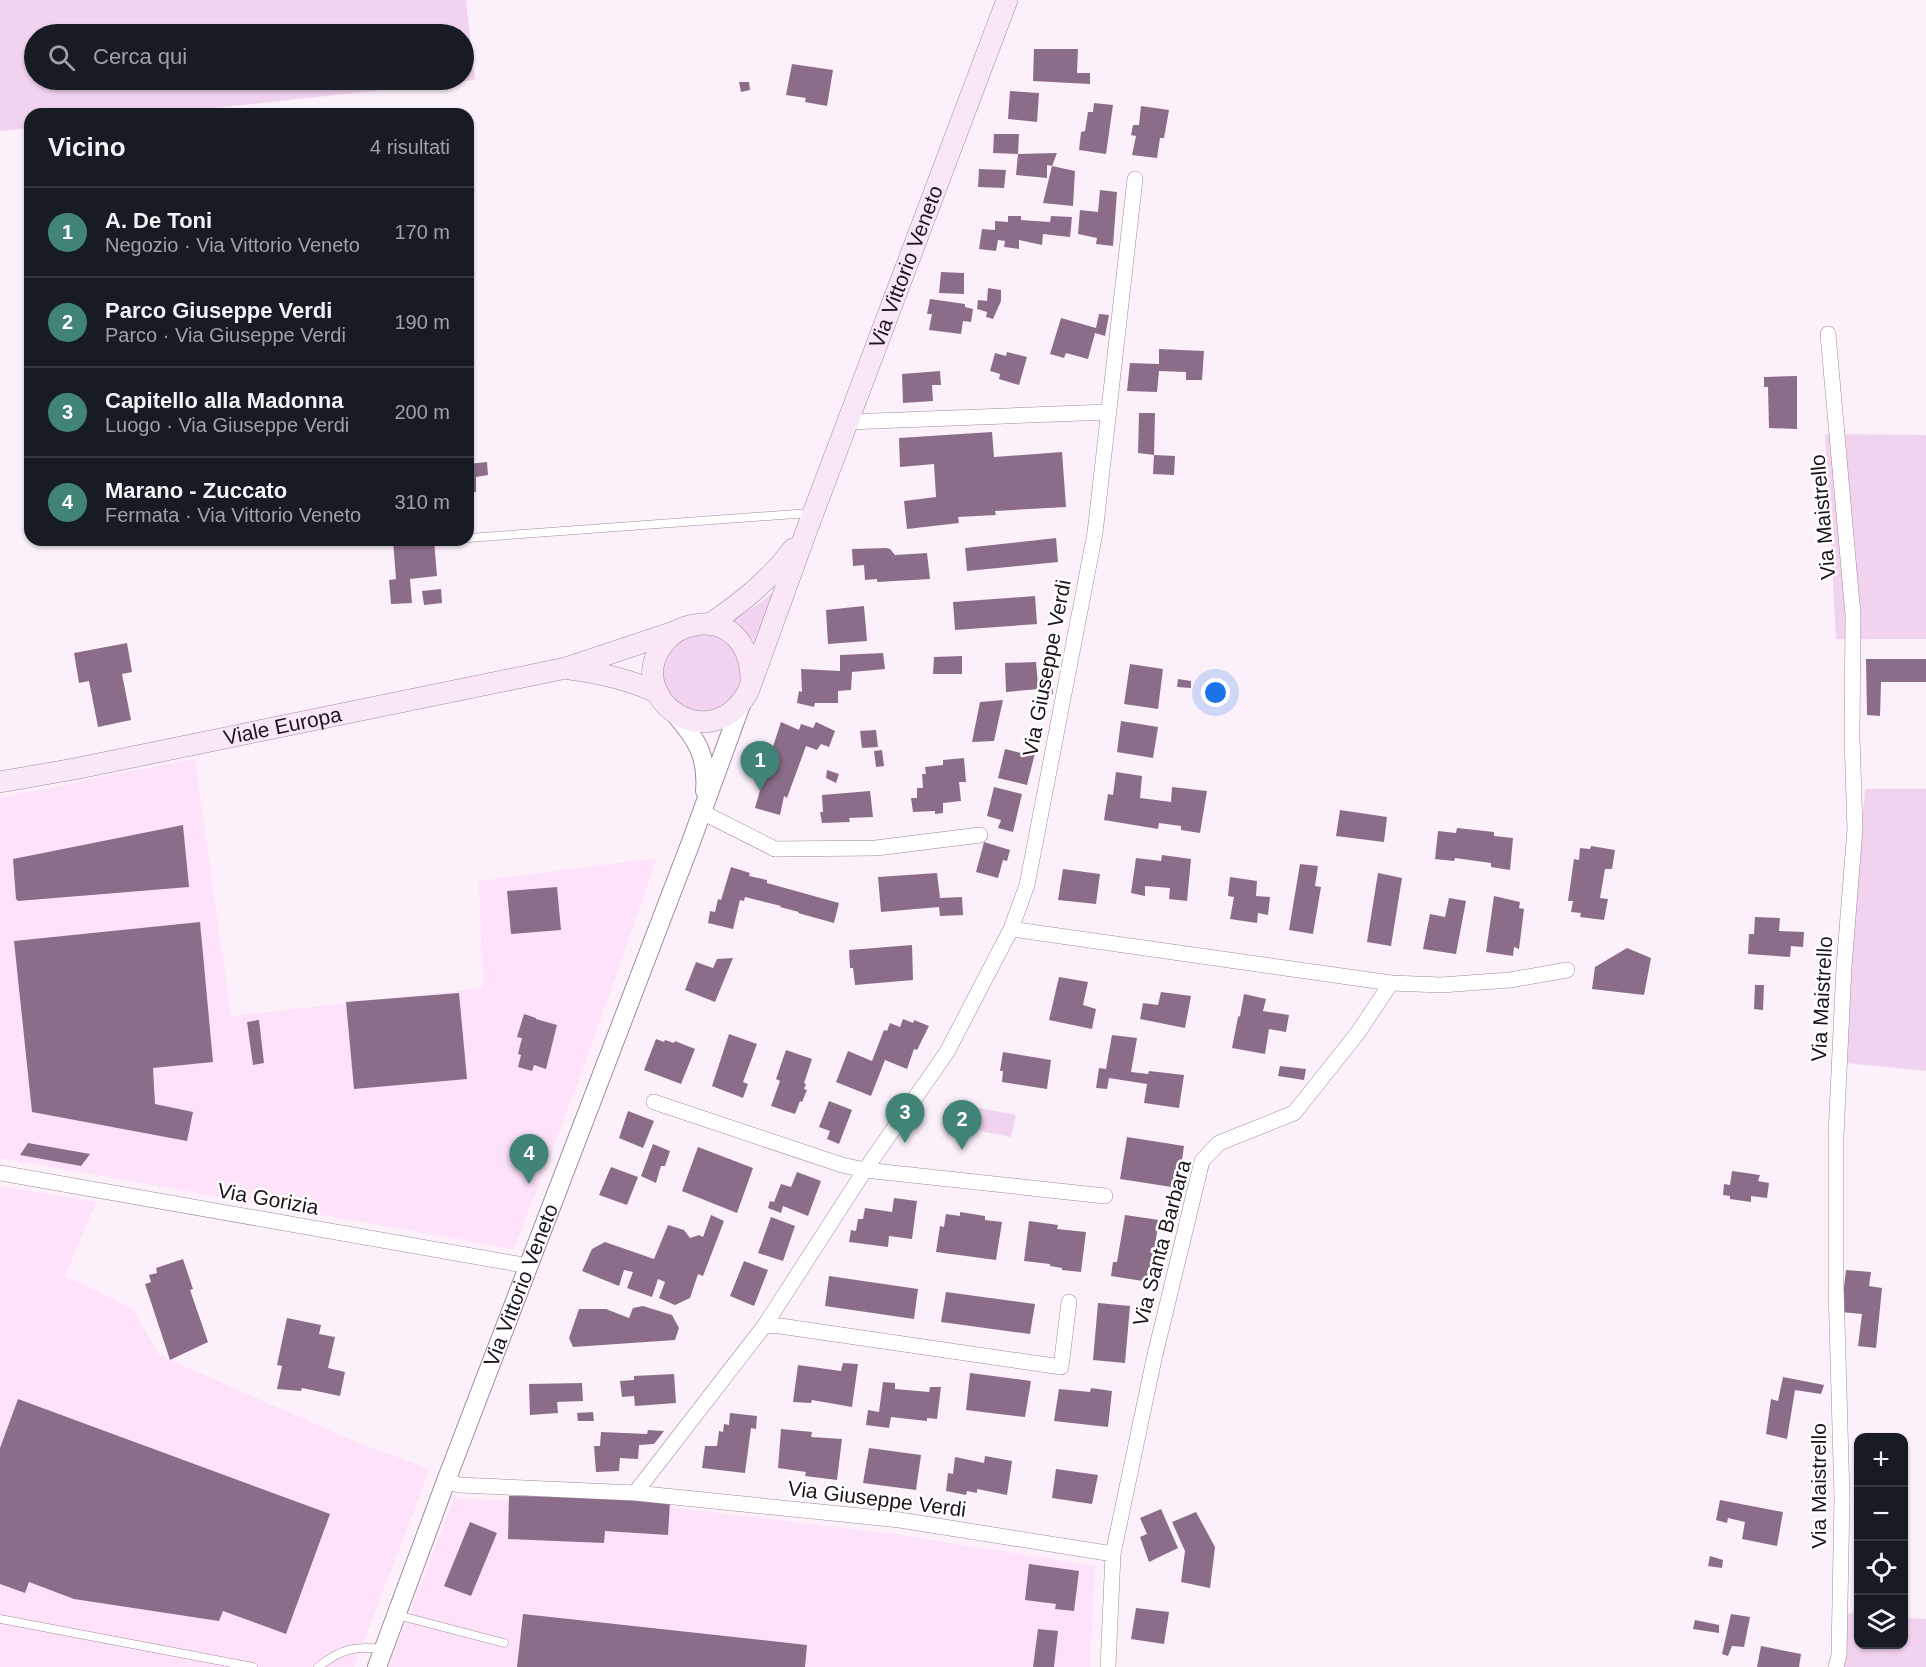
<!DOCTYPE html>
<html lang="it">
<meta charset="utf-8">
<style>
body{margin:0;font-family:Arial,sans-serif;background:#242831;color:#f1f3f6}
.controls{position:absolute;right:18px;bottom:18px;display:grid;overflow:hidden;border-radius:12px;box-shadow:0 2px 4px #0004}
.controls button{width:54px;height:54px;display:grid;place-items:center;padding:0;border:0;border-bottom:2px solid #363941;background:#171b24;color:#f1f3f6;font:30px sans-serif}
.you{position:absolute;left:1216px;top:693px;width:21px;height:21px;margin:-15px;border:4px solid #fff;border-radius:50%;background:#1a73e8;box-shadow:0 0 0 9px #1a73e833}
.badge{display:grid;place-items:center;width:39px;height:39px;border-radius:50%;background:#418477;color:#fff;font-size:20px;font-weight:700}
.pin{position:absolute;translate:-50% -50px;filter:drop-shadow(0 2px 3px #0008)}
.pin::after{content:'';position:absolute;top:32px;width:21px;height:18px;background:inherit;clip-path:polygon(0 0,100% 0,50% 100%)}
.list{margin:0;padding:0;list-style:none}
h2{display:flex;justify-content:space-between;align-items:center;height:78px;margin:0;padding:0 24px;font-size:26px}
h2 small{font-size:20px;font-weight:400;color:#9ea1a6}
.list li{display:grid;grid-template-columns:39px 1fr auto;gap:18px;align-items:center;box-sizing:border-box;height:90px;padding:0 24px;border-top:2px solid #363941}
.list b{display:block;font-size:22px;white-space:nowrap}
.list p{margin:0;font-size:20px;white-space:nowrap;color:#9ea1a6}
.list em{font-size:20px;font-style:normal;color:#9ea1a6}
.icon{flex:none;width:33px;height:33px;fill:none;stroke:currentColor;stroke-width:2;stroke-linecap:round;stroke-linejoin:round}
.map{position:relative;flex:none;width:1926px;height:1667px;overflow:hidden}
.search{position:absolute;background:#171b24;box-shadow:0 2px 4px #0004;left:24px;top:24px;width:450px;height:66px;display:flex;align-items:center;gap:15px;box-sizing:border-box;padding:0 21px;border-radius:33px;color:#9ea1a6;font-size:22px}
.panel{position:absolute;background:#171b24;box-shadow:0 2px 4px #0004;left:24px;top:108px;width:450px;height:438px;border-radius:18px}
.map>svg:first-child{display:block}
</style>
<div class="map">
<svg width="1926" height="1667" viewBox="0 0 1926 1667">
<rect width="100%" height="100%" fill="#fcf0fa"/>
<path fill="#fde2fa" d="M195,759L231,1016L483,988L479,881L657,858L584,1067L514,1249L0,1158V798L111,775Z
M0,1186L96,1202L65,1276L133,1309L159,1355L356,1442L430,1469L354,1667H0Z
M454,1498L676,1508L901,1535L1095,1566L1090,1667H389Z"/>
<path fill="#f2d3ef" fill-rule="evenodd" d="M0,0H466L475,80L158,114H30V128L0,131ZM34,34H464V80H34Z
M1825,434L1926,435V639H1836Z
M776,589L759,650L753,639L734,621L735,618L759,604Z
M663 673a39 39 0 1 1 78 0a39 39 0 1 1-78 0Z
M1865,789H1926V1071L1845,1063L1854,916Z
M963,1105L1016,1115L1011,1137L959,1127Z
M1847,1613L1858,1614V1644H1904V1618L1926,1619V1667H1844Z"/>
<path fill="#8c6d89" d="M1034,49H1078L1077,73H1090V84L1033,81Z
M792,64L833,70L827,106L805,102L806,98L786,95Z
M739,82H749L750,90L741,92Z
M1010,91L1039,93L1037,122L1008,119Z
M1094,103L1113,105L1106,154L1079,150L1081,132L1085,131L1088,112H1093Z
M1141,106L1169,110L1164,138H1160L1157,158L1132,155L1136,136L1131,135L1133,125H1139Z
M994,134H1019L1018,154L993,153Z
M1057,153L1052,166L1075,171L1073,206L1043,203L1052,166L1047,165V178L1016,175L1018,154Z
M979,169L1006,170L1004,188L978,187Z
M1100,190L1117,192L1113,246L1096,244L1097,238L1078,234L1080,210L1098,212Z
M1008,216H1021V220L1050,222L1051,216L1072,217L1070,237L1043,234L1042,245L1019,240V249L1004,247L1005,241L998,240L996,251L979,249L982,229L995,230V221L1008,222Z
M941,272L964,273V294L939,293Z
M988,288L1001,290V301L993,319L986,317L987,312L977,309L978,300L987,301Z
M930,299L965,304V307L973,309L971,322L963,321L961,334L929,330L932,314H927Z
M1099,314L1109,315L1105,336L1095,333L1088,359L1066,353L1064,358L1050,354L1061,318L1096,328Z
M1159,349L1204,351L1202,380H1186V372L1159,371L1157,392L1127,391L1130,363L1159,364Z
M1007,352L1027,357L1019,385L999,379L1000,374L990,371L995,353L1006,356Z
M940,371L941,385H932L933,401L903,403L902,374Z
M1797,376V429L1769,428L1768,387H1764V377Z
M1139,413H1155L1154,455L1138,453Z
M992,432L994,457L1062,452L1066,507L995,511L996,515L958,517L959,523L907,529L904,501L936,497L934,464L900,467L899,438Z
M1154,455L1175,456L1174,475L1153,474Z
M487,462L488,475L476,477V492L468,493V464Z
M1056,538L1058,562L967,571L965,548Z
M393,540H434L437,576L410,579L412,603L391,604L389,580L396,579Z
M886,548L890,549L895,555L927,553L930,579L877,582V579L865,580L864,565L853,566L852,549Z
M441,589L442,603L424,605L422,591Z
M1035,596L1037,624L955,630L953,602Z
M864,606L867,641L828,644L826,610Z
M127,643L132,672L122,674L131,720L98,727L89,681L79,683L74,653Z
M883,653L885,669L852,672L851,690L838,691V703H815L814,707L797,703L799,691L802,692L801,669L840,671V655Z
M962,656V674H933L934,657Z
M1866,659H1926V682H1881L1880,716L1867,715Z
M1036,662L1038,685L1052,683L1053,694L1039,695V689L1006,692L1005,663Z
M1130,664L1163,669L1158,709L1124,704Z
M1178,679L1191,681V688L1177,687Z
M1003,700L994,741L972,742L980,702Z
M1121,721L1158,727L1153,758L1117,752Z
M781,722L799,730L801,724L813,728L816,722L835,731L829,747L821,744L817,750L806,746L787,798L784,796L780,815L755,808L767,765Z
M876,730L878,747L862,748L860,731Z
M1005,749L1021,753L1022,750L1035,753L1027,785L998,778Z
M882,750L884,766L876,767L874,751Z
M964,758L966,782H959L961,801L943,803V813L935,814V811L913,812L911,798H917V788H923L922,774H926L925,767L943,765V760Z
M827,770L839,774L836,783L826,778Z
M1116,772L1142,776L1140,798L1171,802L1172,787L1207,791L1200,833L1181,830V826L1159,823L1158,829L1104,820L1108,794L1113,795Z
M994,787L1022,794L1013,832L998,828L1001,820L987,816Z
M870,791L873,817L849,818L850,822L822,823L820,812H823L822,795Z
M1340,810L1387,817L1384,842L1336,836Z
M183,825L189,887L18,901L16,899L13,859Z
M1457,828L1494,832V836L1513,838L1510,870L1491,867V863L1455,858L1454,861L1435,859L1438,831L1456,833Z
M984,842L1010,850L1007,861L1003,860L998,878L976,872Z
M1591,846L1615,850L1612,869H1605L1600,898L1608,899L1604,920L1580,917L1581,913L1571,912L1573,901H1568L1574,859L1579,860L1580,848L1590,849Z
M1162,855L1191,859L1187,901L1169,899L1170,888L1145,886V896L1131,893L1136,858L1161,861Z
M1300,864L1318,866L1315,886L1321,887L1313,934L1289,930Z
M731,867L750,873L749,876L767,880V883L839,903L834,923L798,913L799,912L780,907L781,906L745,897L744,901L740,900L733,929L708,923L710,911L715,912L718,899L721,900Z
M1063,869L1100,874L1096,904L1058,900Z
M937,873L940,898L962,897L963,915L940,916L939,907L881,912L878,877Z
M1378,873L1402,878L1391,946L1367,942Z
M1230,877L1257,881L1256,896L1270,897L1268,915L1258,913L1257,923L1230,919L1234,897L1228,896Z
M557,887L561,930L511,934L507,891Z
M1494,896L1520,902L1519,908L1524,909L1519,949L1514,947L1513,956L1486,952Z
M1449,898L1466,901L1456,954L1423,949L1430,914L1445,917Z
M1755,917L1780,918L1779,931L1804,932L1803,947L1791,946L1790,957L1748,954L1749,934H1754Z
M200,922L213,1062L153,1068L155,1104L193,1112L187,1141L32,1112L14,941Z
M912,945L913,980L855,985L853,968H850L849,950Z
M1627,948L1651,958L1644,995L1592,989L1595,967Z
M733,958L715,1002L685,990L696,962L713,968L717,959Z
M1059,977L1088,982L1083,1005L1096,1009L1092,1029L1049,1020Z
M1755,985H1764L1763,1010L1754,1009Z
M1161,992L1191,996L1185,1028L1140,1019L1143,1003L1158,1005Z
M459,993L467,1079L354,1089L346,1002Z
M1244,994L1266,999L1263,1011L1289,1015L1286,1032L1269,1029L1265,1054L1232,1048L1238,1017L1240,1016Z
M524,1014L536,1018V1019L557,1025L546,1069L534,1065L532,1071L518,1067L521,1055L518,1054L522,1038L517,1037Z
M903,1019L913,1023L914,1020L929,1026L917,1050L914,1049L907,1069L885,1060L871,1096L836,1082L848,1051L872,1061L884,1030L887,1031L890,1023L900,1027Z
M259,1020L264,1063L253,1065L247,1022Z
M729,1034L757,1044L743,1082L748,1084L743,1098L712,1086Z
M1112,1035L1137,1038L1131,1072L1148,1074L1149,1071L1184,1075L1179,1108L1144,1103L1147,1084L1109,1078L1107,1089L1096,1088L1099,1068L1106,1069Z
M656,1039L664,1042L665,1040L674,1043L675,1041L695,1049L681,1084L644,1070Z
M786,1050L812,1059L804,1083L806,1084L804,1089L807,1090L802,1102L800,1101L795,1114L771,1106L780,1081L776,1079Z
M1003,1052L1051,1060L1047,1089L1002,1082L1003,1071H1000Z
M1280,1066L1306,1069L1304,1080L1278,1076Z
M829,1101L852,1110L839,1144L827,1139L830,1131L819,1127Z
M628,1111L654,1121L643,1148L619,1138Z
M1127,1137L1184,1146L1178,1188L1120,1179Z
M28,1143L90,1154L81,1166L20,1155Z
M653,1144L670,1151L665,1166H661L656,1183L641,1176Z
M698,1147L753,1168L737,1213L682,1191Z
M611,1167L638,1177L627,1205L599,1195Z
M1732,1171L1760,1175L1758,1181L1769,1183L1767,1198L1751,1196V1202L1730,1199V1196L1723,1195L1724,1184L1730,1185Z
M797,1172L821,1181L808,1216L783,1206L781,1213L768,1208L770,1201L774,1202L781,1184L791,1187Z
M894,1198L917,1201L912,1239L889,1236L888,1247L849,1242L851,1230L856,1231L858,1219H863L865,1208L892,1212Z
M960,1212L985,1216V1220L1002,1222L996,1260L936,1252L940,1226L944,1227L946,1214L960,1216Z
M711,1215L724,1221L703,1276L698,1274L690,1298L675,1305L659,1298L665,1282L658,1279L652,1297L627,1288L633,1272L624,1270L619,1286L582,1271L592,1249L605,1242L654,1259L668,1225L684,1230L690,1238L699,1235L703,1237Z
M1125,1215L1159,1220L1149,1282L1111,1276L1113,1262H1117Z
M771,1217L795,1226L783,1261L758,1253Z
M1029,1221L1058,1225L1057,1229L1086,1232L1081,1272L1062,1270V1268L1050,1266V1264L1024,1261Z
M183,1259L193,1289L190,1290L208,1342L170,1360L145,1284L151,1282L149,1275L157,1273L156,1268Z
M744,1261L768,1270L754,1306L730,1296Z
M1846,1270L1871,1272L1869,1286L1882,1288L1876,1348L1858,1346L1862,1314L1841,1312Z
M829,1276L918,1289L914,1319L825,1306Z
M946,1292L1035,1304L1030,1334L941,1322Z
M1098,1303L1130,1306L1125,1363L1093,1360Z
M643,1306L672,1315L679,1328L675,1340L573,1347L569,1338L579,1309H606L629,1318L633,1308Z
M287,1318L321,1325L319,1334L335,1337L328,1368L345,1372L340,1396L302,1388L301,1391L277,1389L282,1366L277,1365Z
M843,1363L858,1364L852,1407L812,1400L811,1403L793,1402L798,1365L841,1371Z
M970,1373L1031,1381L1025,1417L966,1410Z
M674,1374L676,1403L635,1406L634,1396L622,1397L620,1381L634,1380V1376Z
M1783,1377L1824,1385L1821,1394L1795,1390L1787,1439L1766,1434L1771,1399L1778,1401Z
M883,1382L895,1383V1389L929,1392L930,1387H941L937,1419L927,1418V1421L891,1417L889,1428L866,1425L868,1410L879,1412Z
M582,1383L583,1401L557,1402L558,1413L530,1415L529,1384Z
M1091,1388L1112,1391L1108,1427L1054,1421L1059,1389L1090,1392Z
M18,1399L330,1514L286,1634L223,1611L219,1621L74,1599L29,1582L25,1593L0,1584V1448Z
M593,1412L594,1421H578L577,1413Z
M730,1413L757,1416L756,1429L751,1428L745,1473L702,1468L705,1446H717L719,1431L723,1432L724,1424L729,1425Z
M781,1429L812,1432L811,1437L842,1439L837,1480L805,1476L806,1472L778,1468Z
M648,1430L664,1431L654,1444L639,1445L638,1459L620,1458L619,1471L596,1472L594,1446H600L601,1432L647,1434Z
M869,1448L921,1455L916,1490L863,1483Z
M985,1456L1012,1461L1007,1495L977,1489V1493L967,1491L966,1495L946,1491L948,1473L953,1474L955,1457L984,1463Z
M1056,1469L1098,1475L1092,1504L1052,1498Z
M509,1496L603,1497L670,1502L668,1535L605,1531L604,1543L508,1539Z
M1720,1500L1783,1512L1777,1546L1742,1539L1745,1522L1728,1518L1727,1523L1716,1520Z
M1161,1509L1178,1548L1149,1562L1140,1537L1147,1534L1140,1518Z
M1196,1512L1215,1547L1210,1588L1181,1582L1185,1551L1172,1522Z
M470,1522L497,1533L471,1596L444,1586Z
M1710,1556L1723,1560L1722,1568L1708,1566Z
M1029,1564L1079,1571L1074,1611L1055,1609L1056,1604L1025,1600Z
M1136,1608L1169,1612L1164,1644L1131,1639Z
M523,1614L807,1645L805,1667H517Z
M1731,1614L1750,1617L1744,1647L1732,1646L1728,1656L1722,1654Z
M1695,1620L1719,1625V1633L1693,1629Z
M1038,1629L1058,1631L1054,1667H1033Z
M1761,1646L1801,1654L1799,1667H1757Z"/>
<g fill="none" stroke-linecap="round" stroke-linejoin="round">
<defs>
<path id="service" d="M468,538L810,513
M397,1615L504,1643
M0,1619L253,1667
M318,1667C341,1649 354,1646 383,1649"/>
<path id="minor" d="M1828,334L1853,615L1852,737L1855,829L1844,967L1836,1135V1287L1842,1498L1839,1655L1836,1667
M848,422L1109,412
M702,812L775,849L876,848L980,835
M1011,929L1391,983
M654,1102L842,1165L865,1170L1105,1196
M0,1173L529,1266
M765,1325L780,1326L1061,1367L1069,1302
M446,1481L459,1485L635,1493L765,1325L865,1170L947,1052L1011,929L1027,885L1095,533L1135,179
M635,1493L900,1520L1113,1554
M1108,1667L1113,1554L1154,1359L1202,1161L1219,1143L1294,1113L1357,1034L1391,983L1441,985L1510,980L1567,970"/>
<g id="tertiary">
<path d="M674,713C696,738 708,756 705,791"/>
<path id="s1" d="M377,1667L446,1481L691,842L742,702"/>
</g>
<g id="secondary">
<path d="M710,624C742,602 770,580 793,549"/>
<path d="M570,669C601,673 629,679 658,693"/>
<path id="s2" d="M751,680C751,647 731,618 694,625C680,627 669,635 661,647C626,699 710,759 748,692L806,532L1007,0"/>
<path id="s3" d="M0,782L74,769L566,668L674,632"/>
</g>
</defs>
<use href="#service" stroke="#a289a0" stroke-width="9"/>
<use href="#minor" stroke="#a289a0" stroke-width="16"/>
<use href="#tertiary" stroke="#a289a0" stroke-width="20"/>
<use href="#secondary" stroke="#a289a0" stroke-width="22"/>
<use href="#service" stroke="#fff" stroke-width="8"/>
<use href="#minor" stroke="#fff" stroke-width="15"/>
<use href="#tertiary" stroke="#fff" stroke-width="18"/>
<use href="#secondary" stroke="#f9e7f8" stroke-width="21"/>
</g>
<g text-anchor="middle" stroke-width="5" stroke-linejoin="round" paint-order="stroke">
<g font-size="21" fill="#1d141d" stroke="#fff">
<text dy="7" stroke="none"><textPath href="#s2" startOffset="748">Via Vittorio Veneto</textPath></text>
<text transform="translate(1823 517) rotate(-95)" y="7">Via Maistrello</text>
<text transform="translate(1047 668) rotate(-79)" y="7">Via Giuseppe Verdi</text>
<text dy="7" stroke="none"><textPath href="#s3" startOffset="288">Viale Europa</textPath></text>
<text transform="translate(1822 999) rotate(-87)" y="7">Via Maistrello</text>
<text transform="translate(268 1199) rotate(10)" y="7">Via Gorizia</text>
<text transform="translate(1162 1243) rotate(-75)" y="7">Via Santa Barbara</text>
<text dy="7" stroke="none"><textPath href="#s1" startOffset="408">Via Vittorio Veneto</textPath></text>
<text transform="translate(1819 1486) rotate(-90)" y="7">Via Maistrello</text>
<text transform="translate(877 1499) rotate(7)" y="7">Via Giuseppe Verdi</text>
</g>
</g>
</svg>
<div class="controls">
<button>+</button>
<button>−</button>
<button><svg class="icon" aria-label="locate" viewBox="0 0 24 24"><circle cx="12" cy="12" r="6"/><path d="M12 2v4M12 18v4M2 12h4M18 12h4"/></svg></button>
<button><svg class="icon" aria-label="layers" viewBox="0 0 24 24"><path d="M12 4l9 5-9 5-9-5zM3 14l9 5 9-5"/></svg></button>
</div>
<div class="you"></div>
<div class="pin badge" style="left:760px;top:791px">1</div>
<div class="pin badge" style="left:962px;top:1150px">2</div>
<div class="pin badge" style="left:905px;top:1143px">3</div>
<div class="pin badge" style="left:529px;top:1184px">4</div>
<div class="search"><svg class="icon" aria-label="search" viewBox="0 0 24 24"><circle cx="10" cy="10" r="6"/><path d="M15 15l6 6"/></svg>Cerca qui</div>
<section class="panel">
<h2>Vicino<small>4 risultati</small></h2>
<ul class="list">
<li><span class="badge">1</span><div><b>A. De Toni</b><p>Negozio · Via Vittorio Veneto</p></div><em>170 m</em></li>
<li><span class="badge">2</span><div><b>Parco Giuseppe Verdi</b><p>Parco · Via Giuseppe Verdi</p></div><em>190 m</em></li>
<li><span class="badge">3</span><div><b>Capitello alla Madonna</b><p>Luogo · Via Giuseppe Verdi</p></div><em>200 m</em></li>
<li><span class="badge">4</span><div><b>Marano - Zuccato</b><p>Fermata · Via Vittorio Veneto</p></div><em>310 m</em></li>
</ul>
</section>
</div>
